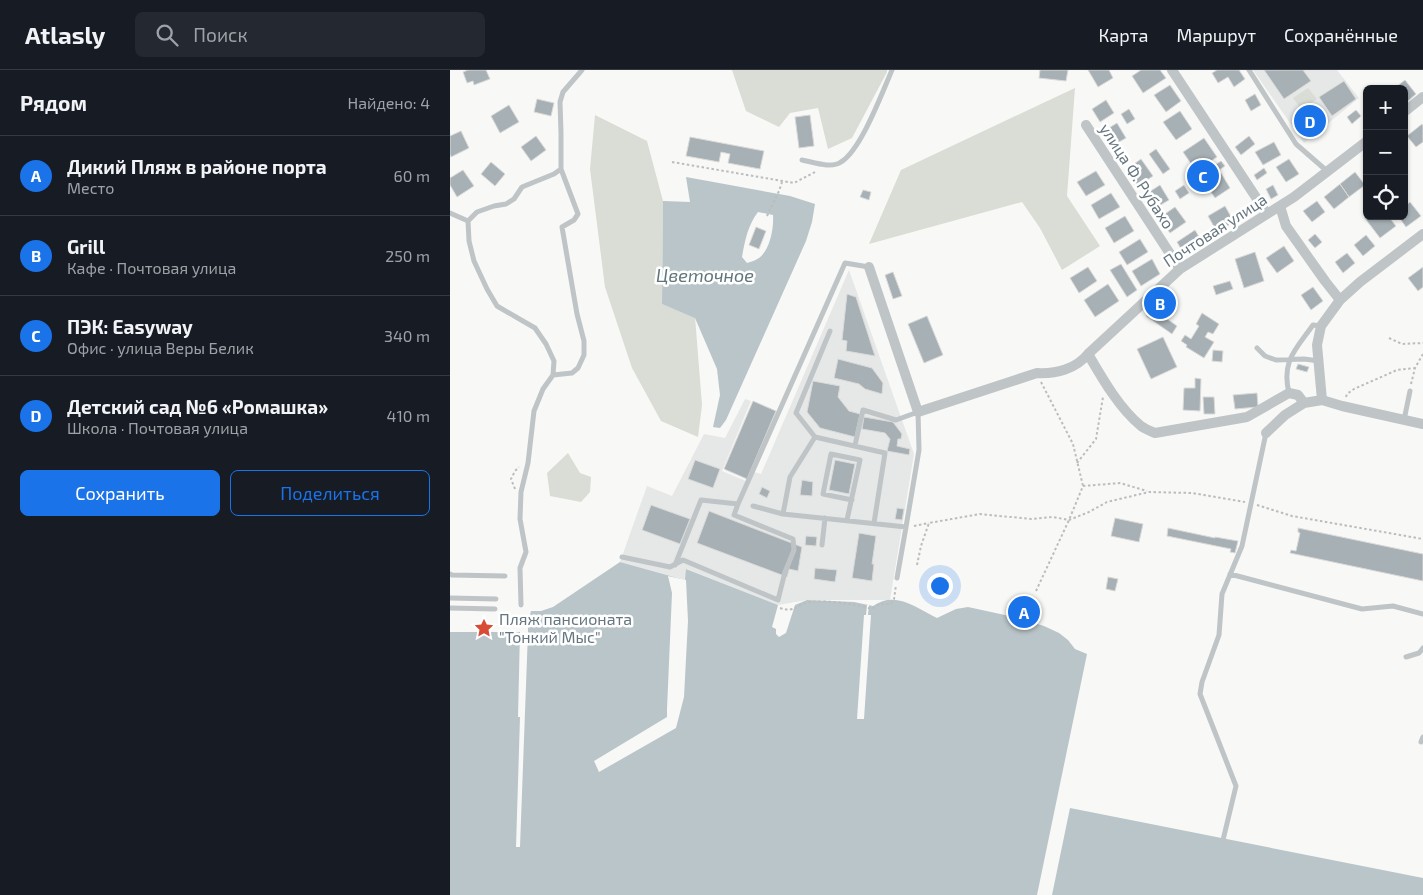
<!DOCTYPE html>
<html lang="ru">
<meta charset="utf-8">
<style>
body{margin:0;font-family:"Exo 2",sans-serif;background:#242831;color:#f1f3f6}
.controls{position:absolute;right:15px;top:15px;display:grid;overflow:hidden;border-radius:8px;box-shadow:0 1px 4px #0004}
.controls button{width:45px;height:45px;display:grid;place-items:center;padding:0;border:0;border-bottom:1px solid #363941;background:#171b24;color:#f1f3f6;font:25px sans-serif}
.you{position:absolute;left:489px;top:515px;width:18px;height:18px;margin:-12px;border:4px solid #fff;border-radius:50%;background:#1a73e8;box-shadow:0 0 0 8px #1a73e833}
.badge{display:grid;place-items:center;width:32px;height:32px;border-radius:50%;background:#1a73e8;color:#fff;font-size:16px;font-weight:700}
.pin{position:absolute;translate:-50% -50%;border:2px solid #fff;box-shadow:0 1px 5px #0006}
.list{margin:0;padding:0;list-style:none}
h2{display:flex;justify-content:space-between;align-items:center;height:65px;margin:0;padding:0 20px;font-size:21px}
h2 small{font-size:16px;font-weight:400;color:#9ea1a6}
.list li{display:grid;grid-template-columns:32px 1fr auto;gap:15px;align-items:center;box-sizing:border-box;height:80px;padding:0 20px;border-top:1px solid #363941}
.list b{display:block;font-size:19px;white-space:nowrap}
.list p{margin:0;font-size:16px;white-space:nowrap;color:#9ea1a6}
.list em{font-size:16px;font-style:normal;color:#9ea1a6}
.actions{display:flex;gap:10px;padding:15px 20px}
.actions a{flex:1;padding:11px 0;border:1px solid #1a73e8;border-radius:8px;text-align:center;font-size:18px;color:#1a73e8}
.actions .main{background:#1a73e8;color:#fff}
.icon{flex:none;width:28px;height:28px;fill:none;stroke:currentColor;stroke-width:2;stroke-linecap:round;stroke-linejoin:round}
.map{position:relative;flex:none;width:973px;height:825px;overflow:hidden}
header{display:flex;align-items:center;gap:30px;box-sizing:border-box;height:70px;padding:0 25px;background:#171b24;border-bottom:1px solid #363941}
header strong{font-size:24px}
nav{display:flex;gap:28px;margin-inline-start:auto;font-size:18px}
.search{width:350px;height:45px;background:#242831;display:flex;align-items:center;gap:12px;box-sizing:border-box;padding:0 18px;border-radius:8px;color:#9ea1a6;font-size:19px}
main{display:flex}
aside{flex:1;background:#171b24}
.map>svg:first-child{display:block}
</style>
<header>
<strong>Atlasly</strong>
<div class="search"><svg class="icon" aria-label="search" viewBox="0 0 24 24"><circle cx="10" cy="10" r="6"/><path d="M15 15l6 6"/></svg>Поиск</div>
<nav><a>Карта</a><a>Маршрут</a><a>Сохранённые</a></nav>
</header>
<main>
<aside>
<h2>Рядом<small>Найдено: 4</small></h2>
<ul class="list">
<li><span class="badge">A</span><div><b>Дикий Пляж в районе порта</b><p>Место</p></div><em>60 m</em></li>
<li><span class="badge">B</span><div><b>Grill</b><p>Кафе · Почтовая улица</p></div><em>250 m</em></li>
<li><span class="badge">C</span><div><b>ПЭК: Easyway</b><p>Офис · улица Веры Белик</p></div><em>340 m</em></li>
<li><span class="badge">D</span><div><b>Детский сад №6 «Ромашка»</b><p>Школа · Почтовая улица</p></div><em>410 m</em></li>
</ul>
<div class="actions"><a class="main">Сохранить</a><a>Поделиться</a></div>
</aside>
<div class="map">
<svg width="973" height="825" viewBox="0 0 973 825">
<rect width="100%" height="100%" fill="#f8f8f6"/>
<path fill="#e6e8e7" d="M803,0H887L909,28L854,73Z
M399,200L464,384L440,530H357L328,535L237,499L236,510L170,492L197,416L222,426L254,364L275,368L295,329L301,331L272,401L296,411L301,401L311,404Z"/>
<path fill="#d9ddd5" d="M282,0H437V2L402,68L378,79L368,38L340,43L329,57L296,41Z
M625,18L617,126L650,176L612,200L590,158L572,132L419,174L451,100Z
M858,18L867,29L852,40L843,28Z
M145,45L197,71L213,131L212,234L245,247L252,335L248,367L211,351L182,298L155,217L140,99Z
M118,383L130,403L141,407L140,422L131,432L100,426L97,403Z"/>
<path fill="#b9c5c9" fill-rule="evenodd" d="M236,107L340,126L365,134L362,152L356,171L276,350L270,358L263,357L270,325L267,299L245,248L212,234L213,131L240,132ZM308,142L323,145C324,158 320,180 309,188C306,190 301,192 297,193L292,187C295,170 298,155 308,142Z
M170,492L235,510L236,499L328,535L322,557L326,559V564L329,567L336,563L345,535L357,530L404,532L423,536C445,520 467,538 487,548L506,539L518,537L564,547L594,556L609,563L618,570L625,579L637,584L587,825H0V562H78V552L81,541H91L103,537Z
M620,738L973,808V825H602Z"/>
<path fill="#f8f8f6" d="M218,506L236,510L238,551L234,627L226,658L149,702L144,691L217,647V639L222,523Z
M417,535H419L418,545H421L414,649H407L414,545H416Z
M70,561L78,562L70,777H66L70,647H68Z"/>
<path fill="#a7b0b5" stroke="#dadad8" d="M18,0H36L40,9L24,15L23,11L17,13L13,2Z
M590,0H618L616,11L589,8Z
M638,0H659L663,8L648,17Z
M691,0H710L716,8L693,23L682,6Z
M767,0H789L795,9L784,17L778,7L768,13L762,3Z
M814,0H853L861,11L834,29Z
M955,10L966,24L958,31L954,27V19H948L946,17Z
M894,11L906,29L882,46L869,27Z
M720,15L731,31L716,42L704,25Z
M805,24L811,35L801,41L795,30Z
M87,29L104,33L101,46L84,42Z
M656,30L664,43L650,52L642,39Z
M59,35L69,52L50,63L41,46Z
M679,39L685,49L677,54L671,44Z
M906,40L911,46L902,54L897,47Z
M730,41L742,59L726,70L713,52Z
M360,45L364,76L349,78L345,47Z
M667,53L676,68L662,76L654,61Z
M972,54L973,56V72L966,77L957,66Z
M11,61L19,78L1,87L0,84V66Z
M86,66L96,80L81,91L71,77Z
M799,66L805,74L791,85L785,77Z
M240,67L314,81L310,99L278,93L280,84L271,82L269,92L236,86Z
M754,68L767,87L746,101L733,82Z
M824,72L831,85L813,95L805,82Z
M706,79L720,99L713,104L699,84Z
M691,89L703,106L688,116L677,99Z
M839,89L849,104L836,112L826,97Z
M771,91L775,96L753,111L749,106Z
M41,92L55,104L45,116L31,104Z
M814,98L817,103L807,110L804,105Z
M13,100L24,116L7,127L0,115V108Z
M646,101L655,115L636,126L627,112Z
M905,102L915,115L899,127L890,114Z
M771,103L780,118L765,128L755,113Z
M890,114L899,127L884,139L874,127Z
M710,115L719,130L702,140L693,126Z
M734,115L739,123L730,129L725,121Z
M823,115L828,125L821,129L816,119Z
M413,120L421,122L419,130L410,127Z
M661,123L670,137L649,149L641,135Z
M867,131L875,142L862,152L853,141Z
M960,132L971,146L956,157L948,146H954V137Z
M775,136L784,152L767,162L758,146Z
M725,137L736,152L720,163L709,148Z
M917,144V146H938L946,156L930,168L914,147Z
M675,146L684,161L664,173L655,158Z
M306,157L316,161L309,179L299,175Z
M745,160L752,172L734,184L727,172Z
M865,164L872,172L865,178L858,170Z
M916,165L925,176L913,186L904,175Z
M690,169L698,182L677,195L669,182Z
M834,176L844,191L827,203L816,188Z
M805,182L814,211L794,218L785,189Z
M897,183L905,193L893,203L885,192Z
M702,189L710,204L691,216L682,201Z
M671,194L687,220L677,227L660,200Z
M638,197L647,211L629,223L620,208Z
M973,197V217L968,221L958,208Z
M443,202L452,226L443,229L435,205Z
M780,211L783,219L766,225L763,216Z
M658,214L669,231L645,247L634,230Z
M863,217L873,231L861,240L851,225Z
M397,224L406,227L425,286L396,281L397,271L392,270Z
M712,226L717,232L708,240L702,234Z
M702,238L727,256L722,264L696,246Z
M752,243L769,254L763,264L758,262L755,267L764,272L754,288L736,277L737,275L731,271L735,265L741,269L749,256L746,254Z
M477,246L493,285L474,293L458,254Z
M713,267L727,297L701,309L687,279Z
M763,280L773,281L772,292L762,291Z
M388,289L422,298L433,313L432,324L415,319L409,314L384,308Z
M848,294L859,297L857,302L846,299Z
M745,308L751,309L750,341L733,340L734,318H745Z
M363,311L390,316L388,327L399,341L410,344L405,367L370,358L357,342Z
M807,323L808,337L785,339L783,325Z
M753,327H764L765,344H754Z
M303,331L326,341L297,409L274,399Z
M414,347L443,352L452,364L451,369H448L447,376L460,379L459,385L437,381L440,369L435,363L412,359Z
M245,390L270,399L263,418L238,409Z
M385,390L405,394L399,424L379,420Z
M352,410L363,412L362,426L350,425Z
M312,417L320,421L317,428L309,424Z
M201,435L240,449L230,474L192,460Z
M447,438L454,439L452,450L445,449Z
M259,441L352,477L348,501L339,499L337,507L247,473Z
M665,448L693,454L689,472L661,466Z
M718,458L765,468V467L788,471L785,483L780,482L781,479L717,466Z
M848,458L973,484V511L840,483L841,480L846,481L850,463L848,462Z
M409,463L426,466L422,494H424L422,511L402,508Z
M356,466L367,467L366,476L355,475Z
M365,498L387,500L385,512L364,509Z
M658,507L668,509L665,521L656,519Z"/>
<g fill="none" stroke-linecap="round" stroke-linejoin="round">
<path stroke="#babdbf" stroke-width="2" stroke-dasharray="2.5 2.5" stroke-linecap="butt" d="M222,92L344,113L367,101
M317,146L329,121L332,112
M939,268L952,274L973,273
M591,312L623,374L633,416
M961,314L965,298L973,284
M896,327L897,324L904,319L947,300L965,298
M627,393L646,369L653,327
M65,419L61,409L65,401L69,397
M807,435L842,446L973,469
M464,456L479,453
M467,495L471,476L479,453L530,444L581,449L603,447L619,450L639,442L657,432L699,422L742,423L795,432
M586,521L619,450L633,416L670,413L697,421
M330,538C346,543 346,534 360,532C378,530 405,534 422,539L430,534H441L444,529L446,515"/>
<path stroke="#bfc4c7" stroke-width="5" d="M799,0L846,74L877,101
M352,90C363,92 381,99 391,92C411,80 432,23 442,0
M0,143L18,151
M807,278L815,286L826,290L854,289L869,291
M103,305L122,303L128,298L134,285V271L127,244L112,157L124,150L128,144L111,99
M839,323C831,291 846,279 863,255L871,256
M954,350L960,321
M365,367L435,383L424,453
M303,436L333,444L456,457L469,380L468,342L446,350L413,340L405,375
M333,444L340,407L365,367L346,343L380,261
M397,450L410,390L381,384L373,424L402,430
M372,475L375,448
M172,487L220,497L233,490L328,530L335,502L344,480L343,469L284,445L288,434
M225,495L251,430L288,434L395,193L419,197
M0,504L2,505L55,506
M780,504L912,539L943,536L973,544
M447,508L456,457
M0,528L46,529
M71,535L70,498L76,482L70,449L71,422L78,393L84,341L93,319L103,305L104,291L96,274L85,258L47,236L37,219L24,191L19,171L18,151L27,142L44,136L56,134L64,129L72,117L104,104L111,99V63L110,32L113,22L132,0
M0,538L45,539
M956,587L969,583L973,578
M971,672L973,667
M773,770L786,716L750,624L752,612L769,565L772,524L792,476L816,363"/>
<path stroke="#bfc4c7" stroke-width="10" d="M722,0L817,144
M954,42L973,27
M636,55L730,199
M830,136L836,156L875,211L890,230
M419,197L468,342L587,303C606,304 626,299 638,284L730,199L844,127L917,71
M638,284C652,308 669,338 691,356C695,359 700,361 705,363L797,347L839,323L848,325L854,333
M872,330L867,275L871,256L890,230L910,212L973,164
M816,363L835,345L854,333L872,330L892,336L973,354"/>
</g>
<defs>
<symbol id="sight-bare" viewBox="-9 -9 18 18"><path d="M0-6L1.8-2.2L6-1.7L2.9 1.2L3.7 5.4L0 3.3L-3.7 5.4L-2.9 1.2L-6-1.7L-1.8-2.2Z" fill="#d84c36" stroke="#fff" stroke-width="2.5" paint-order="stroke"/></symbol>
</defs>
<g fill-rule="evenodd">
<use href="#sight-bare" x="20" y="544" width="28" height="28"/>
</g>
<g text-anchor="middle" stroke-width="5" stroke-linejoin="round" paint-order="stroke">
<g font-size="16" fill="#65767f" stroke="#fff">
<text transform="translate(687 106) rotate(57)" y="6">улица Ф. Рубахо</text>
<text transform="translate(765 160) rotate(-33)" y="6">Почтовая улица</text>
</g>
<g font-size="16" fill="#65767f" stroke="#fff" text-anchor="start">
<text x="49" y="555">Пляж пансионата<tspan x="49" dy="18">"Тонкий Мыс"</tspan></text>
</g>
<g font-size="18" font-style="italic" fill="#607579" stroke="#fff">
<text x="255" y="212">Цветочное</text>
</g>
</g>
</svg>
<div class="controls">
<button>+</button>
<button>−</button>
<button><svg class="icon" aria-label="locate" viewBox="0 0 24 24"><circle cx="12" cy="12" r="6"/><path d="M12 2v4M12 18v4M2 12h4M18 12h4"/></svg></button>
</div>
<div class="you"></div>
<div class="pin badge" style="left:574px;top:542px">A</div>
<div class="pin badge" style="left:710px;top:233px">B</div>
<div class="pin badge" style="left:753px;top:106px">C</div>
<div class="pin badge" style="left:860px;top:51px">D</div>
</div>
</main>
